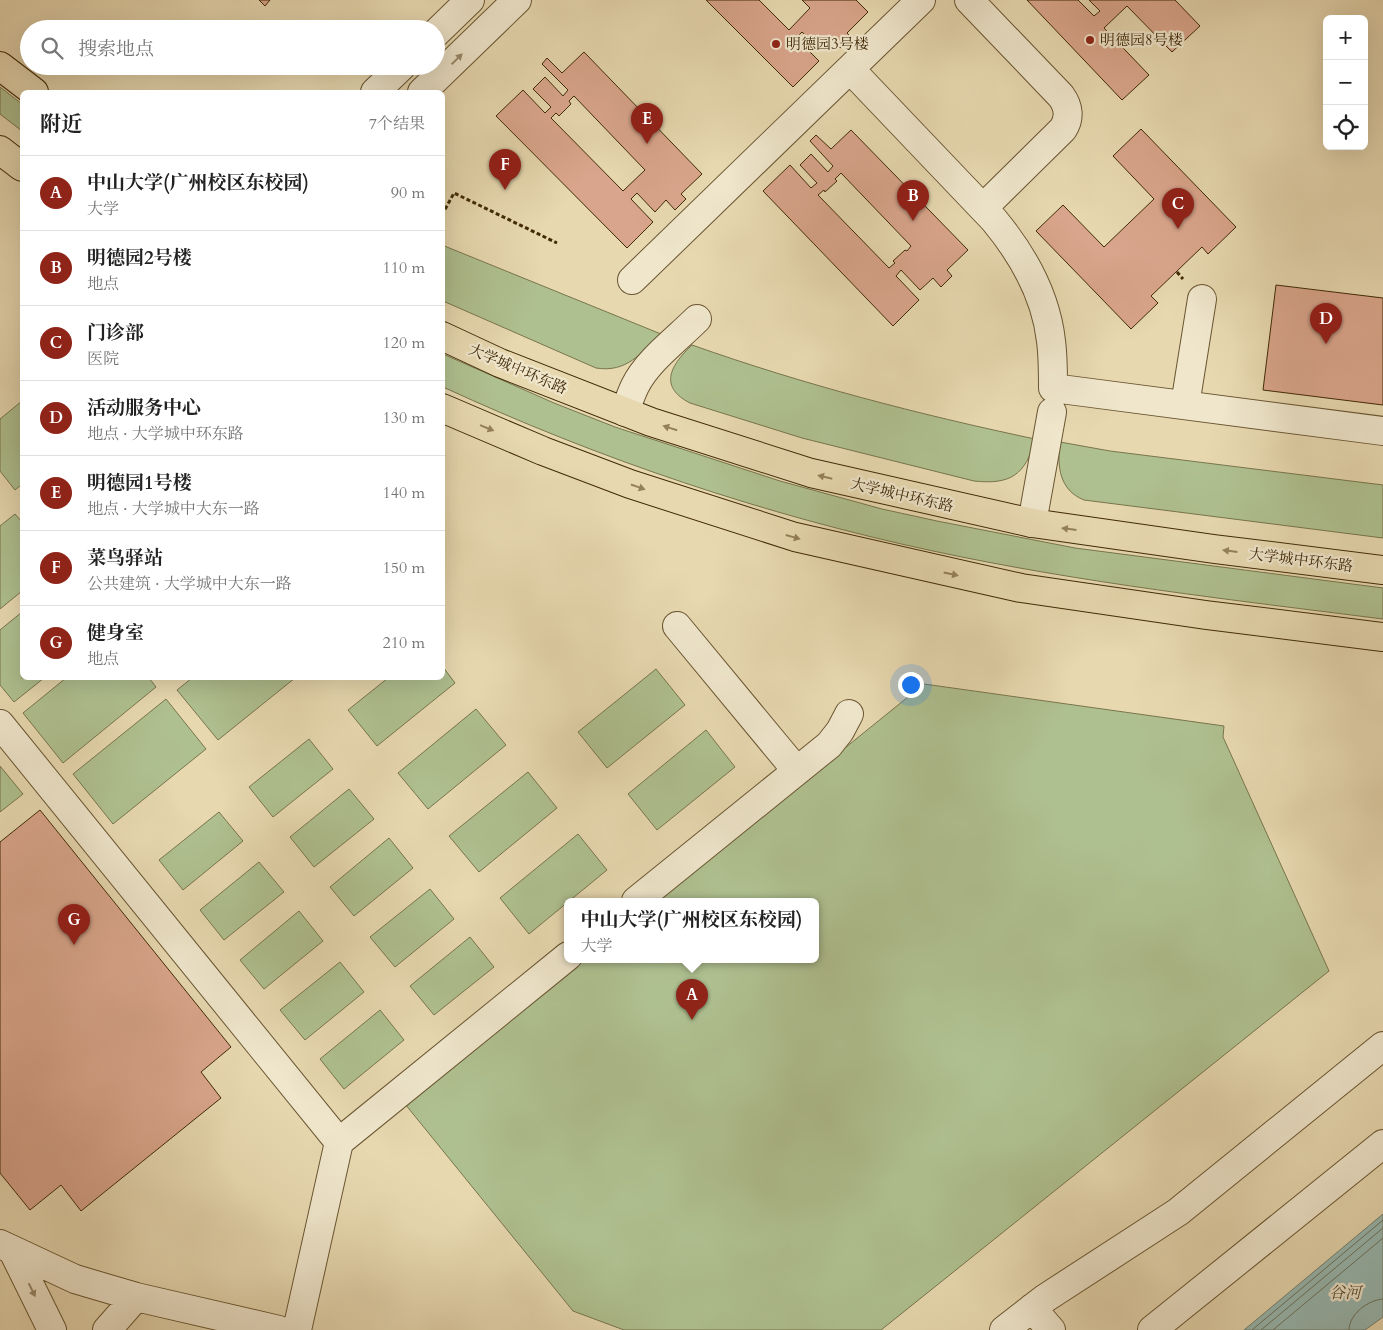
<!DOCTYPE html>
<html lang="zh">
<meta charset="utf-8">
<style>
body{margin:0;font-family:Cardo,"Noto Serif SC",serif;background:#f2f2f2;color:#222}
.controls{position:absolute;right:15px;top:15px;display:grid;overflow:hidden;border-radius:8px;box-shadow:0 5px 20px #0002}
.controls button{width:45px;height:45px;display:grid;place-items:center;padding:0;border:0;border-bottom:1px solid #e0e0e0;background:#fff;color:#222;font:25px sans-serif}
.you{position:absolute;left:910px;top:684px;width:18px;height:18px;margin:-12px;border:4px solid #fff;border-radius:50%;background:#1a73e8;box-shadow:0 0 0 8px #1a73e833}
.badge{display:grid;place-items:center;width:32px;height:32px;border-radius:50%;background:#8f2418;color:#fff;font-size:16px;font-weight:700}
.pin{position:absolute;translate:-50% -41px;filter:drop-shadow(0 1px 2px #0008)}
.pin::after{content:'';position:absolute;top:26px;width:18px;height:15px;background:inherit;clip-path:polygon(0 0,100% 0,50% 100%)}
.popup{position:absolute;left:564px;top:898px;width:255px;height:65px;box-sizing:border-box;display:grid;place-content:center;border-radius:8px;background:#fff;filter:drop-shadow(0 1px 4px #0005);font-size:16px;white-space:nowrap;color:#767676}
.popup b{font-size:19px;color:#222}
.popup::after{content:'';position:absolute;left:50%;top:100%;margin-left:-10px;border:10px solid transparent;border-top-color:#fff}
.list{margin:0;padding:0;list-style:none}
h2{display:flex;justify-content:space-between;align-items:center;height:65px;margin:0;padding:0 20px;font-size:21px}
h2 small{font-size:16px;font-weight:400;color:#767676}
.list li{display:grid;grid-template-columns:32px 1fr auto;gap:15px;align-items:center;box-sizing:border-box;height:75px;padding:0 20px;border-top:1px solid #e0e0e0}
.list b{display:block;font-size:19px;white-space:nowrap}
.list p{margin:0;font-size:16px;white-space:nowrap;color:#767676}
.list em{font-size:16px;font-style:normal;color:#767676}
.icon{flex:none;width:28px;height:28px;fill:none;stroke:currentColor;stroke-width:2;stroke-linecap:round;stroke-linejoin:round}
.map{position:relative;flex:none;width:1383px;height:1330px;overflow:hidden}
.search{position:absolute;background:#fff;box-shadow:0 5px 20px #0002;left:20px;top:20px;width:425px;height:55px;display:flex;align-items:center;gap:12px;box-sizing:border-box;padding:0 18px;border-radius:28px;color:#767676;font-size:19px}
.panel{position:absolute;background:#fff;box-shadow:0 5px 20px #0002;left:20px;top:90px;width:425px;height:590px;border-radius:8px}
.map>svg:first-child{display:block}
</style>
<div class="map">
<svg width="1383" height="1330" viewBox="0 0 1383 1330">
<rect width="100%" height="100%" fill="#e7d8b0"/>
<filter id="stains"><feTurbulence type="fractalNoise" baseFrequency=".004" numOctaves="4"/><feColorMatrix values="0 0 0 0 .2 0 0 0 0 .09 0 0 0 0 .02 0 0 0 .5 -.17"/></filter>
<radialGradient id="worn" r=".72"><stop offset=".6" stop-color="#630" stop-opacity="0"/><stop offset="1" stop-color="#630" stop-opacity=".3"/></radialGradient>
<path fill="#afc090" stroke="#78754c" d="M0,87L22,104V131L0,114Z
M442,245L661,334C641,353 627,373 596,368L443,301Z
M692,345C805,385 917,414 1035,439C1026,475 1010,485 974,481L802,438L690,403C657,386 672,364 692,345Z
M443,354L554,403L615,427L780,481L882,509L937,521L1075,548L1383,588V619C1233,600 1082,583 933,551C765,515 599,459 443,387Z
M22,401V484L15,490L0,471V419Z
M1060,442L1110,451L1383,485V538L1084,500C1059,490 1057,466 1060,442Z
M15,514L22,522V591L0,609V526Z
M22,612V678H44L14,702L0,685V630Z
M443,667L455,683L377,746L348,710L388,678H442Z
M656,669L685,705L607,768L578,732Z
M66,678H149L156,687L63,763L23,713Z
M192,678H295L218,740L177,690Z
M924,684L1224,726L1223,737L1329,971L881,1330H624L573,1311L405,1104L585,959H816V901H656Z
M166,699L206,749L113,824L73,774Z
M476,709L506,745L428,809L398,773Z
M706,730L735,767L657,830L628,794Z
M309,739L333,769L273,817L249,787Z
M0,766L23,794L0,812Z
M528,772L557,808L479,872L449,836Z
M349,789L374,819L314,867L290,837Z
M219,812L243,841L183,890L159,860Z
M578,834L607,870L529,934L500,898Z
M389,838L413,868L354,916L330,887Z
M259,862L284,892L224,940L200,910Z
M430,889L454,919L395,967L370,937Z
M299,911L323,941L264,989L240,960Z
M470,937L494,967L434,1015L410,986Z
M340,962L364,992L305,1040L280,1010Z
M380,1010L404,1040L344,1089L320,1059Z"/>
<path fill="#98b9b2" stroke="#75806e" d="M1383,1214V1317L1365,1330H1244Z"/>
<g fill="none" stroke-linecap="round" stroke-linejoin="round">
<path stroke="#6c725c" stroke-width="1" d="M1252,1330L1383,1220
M1261,1330L1383,1228
M1273,1330L1383,1238
M1349,1330C1349,1314 1368,1300 1383,1299"/>
</g>
<path fill="#d9a58c" stroke="#402a07" fill-rule="evenodd" d="M259,0H270L265,6Z
M706,0H759L789,30L810,8L802,0H856L868,12L847,33L852,38L840,48L831,39L821,50L802,32L796,38L819,61L793,87Z
M1027,0H1078L1094,16L1100,11L1089,0H1175L1200,26L1172,52L1127,6L1104,28L1149,75L1122,100Z
M584,52L702,174L681,194L686,199L675,210L666,200L655,212L637,193L631,199L653,222L627,248L496,116L523,90L545,113L551,107L533,89L545,77L563,96L568,90L542,64L547,58L562,73ZM574,96L645,170L623,191L551,118L556,113L559,116L571,104L569,101Z
M1141,129L1236,227L1208,254L1202,247L1151,296L1158,303L1131,329L1036,231L1063,205L1104,247L1154,199L1113,156Z
M851,130L968,250L947,270L952,276L941,287L933,278L920,290L901,270L896,276L919,300L893,326L763,191L790,165L811,188L817,183L800,165L811,154L828,172L833,166L810,141L816,135L831,149ZM841,173L911,246L907,251L905,250L893,261L895,263L889,268L818,195L824,190L825,192L837,181L835,179Z
M1276,285L1383,298V405L1263,390Z
M40,810L231,1047L201,1072L221,1098L81,1211L61,1185L30,1210L0,1173V842Z"/>
<g fill="none" stroke-linecap="round" stroke-linejoin="round">
<defs>
<path id="minor" d="M969,0L1061,96C1069,107 1070,118 1063,129L983,208
M436,33L470,0
M850,69L994,220C1023,255 1046,296 1051,341C1053,356 1053,372 1053,388L1383,431
M375,92L402,66
M422,92L517,0
M632,280L921,0
M1185,405L1202,299
M625,412C628,403 631,394 635,386C647,361 677,339 697,319
M1032,523L1052,412
M677,626L797,771
M0,724L339,1142
M636,901L829,745L840,731L849,714
M0,1244L75,1279L136,1297L279,1330
M13,1251L52,1330
M1032,1308L1051,1330
M107,1330L136,1297
M297,1330L339,1142L568,956
M1004,1330L1044,1299L1178,1212L1383,1046
M1152,1330L1383,1144"/>
<path id="major" d="M0,66L34,92
M0,150L22,167
M442,336L500,363L651,422L811,473L1032,523L1214,549L1383,570
M442,408L543,451L630,484L795,537L1021,588L1206,615L1383,637"/>
</defs>
<use href="#minor" stroke="#6a5631" stroke-width="30"/>
<use href="#major" stroke="#402a07" stroke-width="30"/>
<path stroke="#402a07" stroke-width="3" stroke-dasharray="4 2.5" stroke-linecap="butt" d="M442,215L454,193L557,243
M1177,272L1183,279"/>
<use href="#minor" stroke="#efe6cc" stroke-width="28"/>
<use href="#major" stroke="#e7d8b0" stroke-width="28"/>
</g>
<defs><path id="oneway-solid" d="M-6-.8H1V-3.2L6.5 0L1 3.2V.8H-6Z" transform="scale(1.25)"/></defs>
<g fill="#98886a">
<use href="#oneway-solid" transform="translate(457 59) rotate(-44)"/>
<use href="#oneway-solid" transform="translate(32 1290) rotate(64)"/>
</g>
<g fill="#94815c">
<use href="#oneway-solid" transform="translate(487 428) rotate(22)"/>
<use href="#oneway-solid" transform="translate(670 428) rotate(-162)"/>
<use href="#oneway-solid" transform="translate(825 477) rotate(-167)"/>
<use href="#oneway-solid" transform="translate(638 487) rotate(19)"/>
<use href="#oneway-solid" transform="translate(1069 529) rotate(-173)"/>
<use href="#oneway-solid" transform="translate(793 537) rotate(16)"/>
<use href="#oneway-solid" transform="translate(1230 551) rotate(-173)"/>
<use href="#oneway-solid" transform="translate(951 574) rotate(12)"/>
</g>
<g fill="#8f2418" stroke="#efe6cc" stroke-width="2">
<circle cx="1090" cy="40" r="5"/>
<circle cx="776" cy="44" r="5"/>
</g>
<g text-anchor="middle" stroke-width="4.5" stroke-linejoin="round" paint-order="stroke">
<g font-size="15" fill="#402a07" stroke="#efe6cc" text-anchor="start">
<text x="1100" y="45">明德园8号楼</text>
<text x="786" y="49">明德园3号楼</text>
</g>
<g font-size="15" fill="#402a07" stroke="#efe6cc">
<text transform="translate(518 369) rotate(23)" y="5">大学城中环东路</text>
<text transform="translate(902 495) rotate(13)" y="5">大学城中环东路</text>
<text transform="translate(1301 560) rotate(7)" y="5">大学城中环东路</text>
</g>
<g font-size="16" font-style="italic" fill="#564e32" stroke="#efe6cc">
<text x="1345" y="1298">谷河</text>
</g>
</g>
<rect width="100%" height="100%" filter="url(#stains)"/>
<rect width="100%" height="100%" fill="url(#worn)"/>
</svg>
<div class="controls">
<button>+</button>
<button>−</button>
<button><svg class="icon" aria-label="locate" viewBox="0 0 24 24"><circle cx="12" cy="12" r="6"/><path d="M12 2v4M12 18v4M2 12h4M18 12h4"/></svg></button>
</div>
<div class="you"></div>
<div class="pin badge" style="left:692px;top:1020px">A</div>
<div class="popup"><b>中山大学(广州校区东校园)</b>大学</div>
<div class="pin badge" style="left:913px;top:221px">B</div>
<div class="pin badge" style="left:1178px;top:229px">C</div>
<div class="pin badge" style="left:1326px;top:344px">D</div>
<div class="pin badge" style="left:647px;top:144px">E</div>
<div class="pin badge" style="left:505px;top:190px">F</div>
<div class="pin badge" style="left:74px;top:945px">G</div>
<div class="search"><svg class="icon" aria-label="search" viewBox="0 0 24 24"><circle cx="10" cy="10" r="6"/><path d="M15 15l6 6"/></svg>搜索地点</div>
<section class="panel">
<h2>附近<small>7个结果</small></h2>
<ul class="list">
<li><span class="badge">A</span><div><b>中山大学(广州校区东校园)</b><p>大学</p></div><em>90 m</em></li>
<li><span class="badge">B</span><div><b>明德园2号楼</b><p>地点</p></div><em>110 m</em></li>
<li><span class="badge">C</span><div><b>门诊部</b><p>医院</p></div><em>120 m</em></li>
<li><span class="badge">D</span><div><b>活动服务中心</b><p>地点 · 大学城中环东路</p></div><em>130 m</em></li>
<li><span class="badge">E</span><div><b>明德园1号楼</b><p>地点 · 大学城中大东一路</p></div><em>140 m</em></li>
<li><span class="badge">F</span><div><b>菜鸟驿站</b><p>公共建筑 · 大学城中大东一路</p></div><em>150 m</em></li>
<li><span class="badge">G</span><div><b>健身室</b><p>地点</p></div><em>210 m</em></li>
</ul>
</section>
</div>
